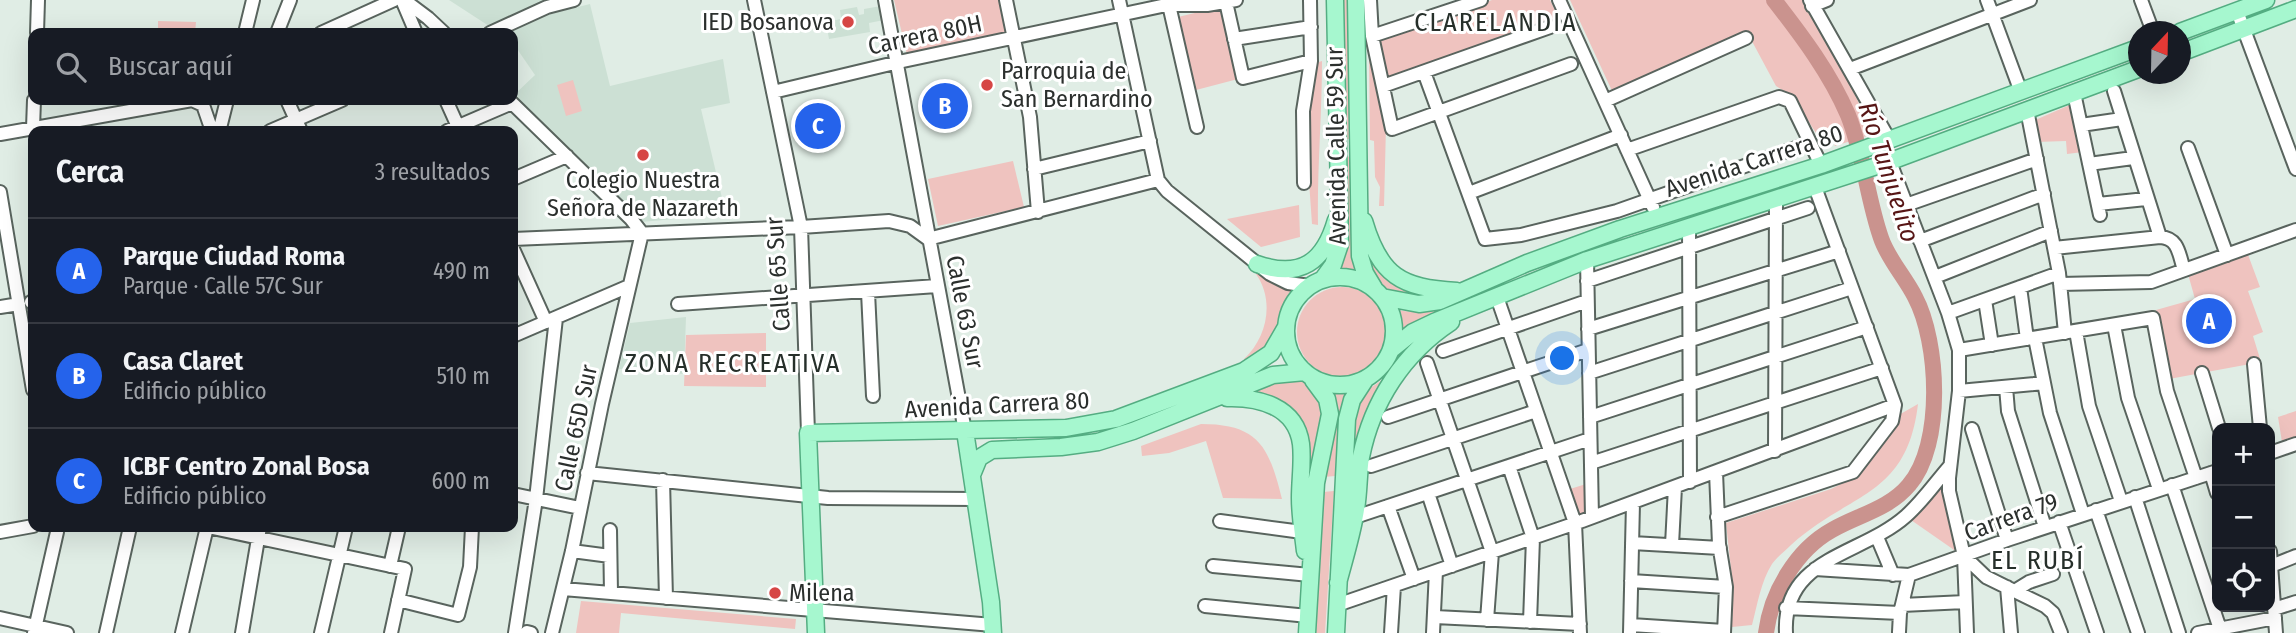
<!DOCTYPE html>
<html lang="es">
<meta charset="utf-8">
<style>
body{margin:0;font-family:"Fira Sans Condensed",sans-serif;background:#20242c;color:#f1f3f6}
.controls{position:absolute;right:21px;bottom:21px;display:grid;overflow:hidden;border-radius:14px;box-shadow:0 7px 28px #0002}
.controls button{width:63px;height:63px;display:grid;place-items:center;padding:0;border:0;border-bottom:2px solid #363941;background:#171b24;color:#f1f3f6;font:35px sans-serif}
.compass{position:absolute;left:2128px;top:21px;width:63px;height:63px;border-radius:50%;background:#171b24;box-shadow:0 7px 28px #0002;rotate:22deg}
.you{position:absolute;left:1563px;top:359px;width:24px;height:24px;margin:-18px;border:5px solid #fff;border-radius:50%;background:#1a73e8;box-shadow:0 0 0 10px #1a73e833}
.badge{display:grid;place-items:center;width:46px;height:46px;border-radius:50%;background:#2563eb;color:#fff;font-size:23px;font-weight:700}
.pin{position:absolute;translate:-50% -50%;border:4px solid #fff;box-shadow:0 2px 7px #0006}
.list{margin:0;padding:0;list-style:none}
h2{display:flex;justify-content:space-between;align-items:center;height:91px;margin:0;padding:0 28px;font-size:30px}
h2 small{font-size:23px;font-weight:400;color:#9ea1a6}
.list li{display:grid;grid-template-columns:46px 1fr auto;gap:21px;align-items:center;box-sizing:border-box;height:105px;padding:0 28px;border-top:2px solid #363941}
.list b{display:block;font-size:26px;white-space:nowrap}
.list p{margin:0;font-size:23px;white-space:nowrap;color:#9ea1a6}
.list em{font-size:23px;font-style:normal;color:#9ea1a6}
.icon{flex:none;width:38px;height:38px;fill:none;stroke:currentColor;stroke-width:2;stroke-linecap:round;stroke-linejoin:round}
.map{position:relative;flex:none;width:2296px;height:633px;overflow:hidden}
.search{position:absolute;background:#171b24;box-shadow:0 7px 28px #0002;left:28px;top:28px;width:490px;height:77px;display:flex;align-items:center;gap:18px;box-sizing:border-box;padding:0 24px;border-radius:14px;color:#9ea1a6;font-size:26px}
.panel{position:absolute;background:#171b24;box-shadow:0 7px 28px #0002;left:28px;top:126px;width:490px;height:406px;border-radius:14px}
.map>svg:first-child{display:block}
</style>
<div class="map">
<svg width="2296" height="633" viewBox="0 0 2296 633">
<rect width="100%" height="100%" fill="#e0ede5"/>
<path fill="#cce0d4" d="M449,0H545L489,26Z
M590,4L610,86L723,59L730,103L701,109L723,202L697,204V217L641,222L514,95L535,75L513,43V33H509L550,14Z
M881,6L884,20L869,23L870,32L829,39L826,22L841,19L840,10L857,7L859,15L864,14V9Z
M686,317L684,374L619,369L630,323Z"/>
<path fill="#efc3bf" d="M894,0H1002L1009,33L907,55Z
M1341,0H1349L1352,139H1345Z
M1492,0H1550L1560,21L1386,84L1379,39Z
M1570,0H1805L1832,45L1873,134L1835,146L1832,140L1823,144L1798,105L1786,92L1776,86L1747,32L1613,93Z
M1220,7L1238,79L1196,90L1178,17Z
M158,21L196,22L195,33H158Z
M1369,57H1374L1386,126L1384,206H1379L1380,187L1375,177L1374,141L1370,140Z
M1322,61C1322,116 1317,170 1318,225L1312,224L1308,167V116L1316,63Z
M573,80L582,111L566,116L557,85Z
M2072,104L2083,152L2067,154L2066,141L2036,142L2033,121Z
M1353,156L1354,259L1356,271L1345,269L1336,271L1346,157Z
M1013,161L1024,207L938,226L928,179Z
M1299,205L1300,237L1261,247L1227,219Z
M1366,249L1423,293L1429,298C1384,293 1379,293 1366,249Z
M2247,252L2260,287L2248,291L2263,332L2253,336L2261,362L2169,379L2156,310L2195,299L2188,274Z
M1258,272L1277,286L1295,289C1284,306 1282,333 1269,346C1262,353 1252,358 1245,363L1244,359C1267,338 1275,301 1256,274Z
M1495,286V288L1402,330L1401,316L1398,310C1432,317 1464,298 1495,286Z
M1297 332a45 45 0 1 1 90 0a45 45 0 1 1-90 0Z
M1425,330L1395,367L1352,493V426L1355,411L1366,391L1382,380L1403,349Z
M766,333V387L684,386L686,335Z
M1303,380L1312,384L1324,407L1309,489L1303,434L1247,392L1274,381Z
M1331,391L1349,392L1340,420L1335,476L1324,477Z
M1918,404C1907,498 1849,492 1791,545C1785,551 1777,557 1772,564C1761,581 1757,606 1752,625L1732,627L1733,587L1726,523L1831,489L1849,480L1862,470L1884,444L1897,416Z
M2296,411V437L2282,442L2278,417Z
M1201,424C1259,424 1269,447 1282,499L1223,498L1206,441L1169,453L1142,456L1141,446Z
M1586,484V513L1577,516L1567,490Z
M1942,484L1957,552L1911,520Z
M1334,491L1325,633H1313L1323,492Z
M581,601L796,619L795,629L621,613L619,633H576Z"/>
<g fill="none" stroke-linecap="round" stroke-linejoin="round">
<path stroke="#ca938e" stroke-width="16" d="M1766,633C1771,593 1796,550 1832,530C1858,515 1889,509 1909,485C1944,445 1939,342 1915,297C1905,277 1888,259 1881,238C1867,198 1864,155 1848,115C1830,73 1802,36 1774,0"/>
<defs>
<path id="minor" d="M402,0L416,33
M404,0L428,18L444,33
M754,0L801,227L808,433
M885,0L965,431
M1006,0L1030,117L1038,212
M1119,0L1158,180L1167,191L1270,274L1288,283L1310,286
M1370,0L1372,36L1392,129L1571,64
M1559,0L1653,207
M1810,0L1890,141
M1987,0L2021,92
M2141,0L2153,32
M1226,2L1243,78L1311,61
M1812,6L1827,0
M2237,11L2296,169
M37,33L38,0
M245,33L253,0
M277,33L290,0
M321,33L394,0
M490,33L547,7L574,0
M1372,36L1481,0
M1234,39L1311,27
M1850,69L2030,0
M1424,72L1485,239L1521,235L1617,211L1810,143
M1383,86L1550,27
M2114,91L2160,237C2179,238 2179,255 2184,270
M773,92L903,61L1190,0
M2074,93L2100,215
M287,100L301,131
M446,100L460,131
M509,100L631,219L642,233
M1605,101L1746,38
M2027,110L2059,273L2065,333
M2081,125L2122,119
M1197,127L1169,5H1207L1236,0
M33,128L34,100
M220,128L227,100
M270,131L342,100
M447,131L512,103
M0,134L192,100L203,105L212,131
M2188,148L2227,255
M1627,150L1779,97L1790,101L1821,165
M1890,162L1948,313L1959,350V391L1949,478V491L1964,556L1967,633
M2089,164L2133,158
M1034,169L1150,141
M513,179L567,156
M1304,183L1303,111L1311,61L1310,0
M0,192L33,390
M1469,193L1621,135
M2098,204L2146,199
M1906,205L2037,159
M1689,227L1690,482
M513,239L801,227L889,221L910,226L928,239
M928,239L1158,180
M1920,241L2044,194
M2054,248L2160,237
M513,249L546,322
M1587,260L1592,517
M1935,277L2051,231
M1587,281L1808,208
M2060,284L2151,282L2296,230
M2020,287L2027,339
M868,292L873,396
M1497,297L1575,523L1580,633
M1985,300L1992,345
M31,302H33
M678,304L937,286
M0,307L19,304
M1948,313L2059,273
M2114,325L2128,398L2159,489
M1588,329L1839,251
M2076,331L2089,406L2121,501
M513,336L629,286
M2035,338L2050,413L2083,514
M1959,350L2153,318L2167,391L2196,478
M1443,351L1587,301
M1427,363L1492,552L1487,620
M2254,364L2260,428
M1589,373L1852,288
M2202,373L2219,428
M2006,387L2008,411L2045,527
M1959,391L2044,383
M1388,417L1588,350
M1590,417L1867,327
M1972,429L2007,540
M1775,451L1776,200
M2270,453L2296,444
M1591,463L1882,368
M1371,466L1536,411
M1509,466L1533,538L1530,622
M1716,472L1719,544L1726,587L1724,633
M587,473L828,498L976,499
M2211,473L2217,493
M663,480L666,598
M2172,485L2220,629
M1428,493L1452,566
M513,494L580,508
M2135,497L2179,633
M1388,506L1414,579
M2096,510L2138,633
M1355,517L1590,439
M1717,517L1853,472L1892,421L1895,405L1815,187
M1220,521L1302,532
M2059,522L2097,633
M208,527L405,569L391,633
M610,530L611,593
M0,532L33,526
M1877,537L1893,575
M1632,543L1720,548
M1672,545L1675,487
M572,551L610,556
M2270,551L2276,633
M1964,556L1986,577L2045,606L2053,613L2061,633
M390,566L399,527
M1213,566L1310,575
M2271,566L2296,556
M1815,569L1909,575L2007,540L2217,471
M1631,581L1726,587
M2007,587L2011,633
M563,589L993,625
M2016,590L2029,582L2053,574
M398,600L458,615L470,567L472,527
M1337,605L1582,521L1895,405
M1902,605L1965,602
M1205,606L1308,616
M1786,608L1900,613
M2274,609L2296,602
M1435,617L1580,624
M0,618L67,633
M1631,625L1724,631
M527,632L531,633
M1899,632L1900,613L1909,575
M34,633L57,532L56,527
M106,633L130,527
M182,633L207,527
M242,633L260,527
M321,633L346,527
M515,633L536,499L556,318
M552,633L572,551L602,404L642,233
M1391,633L1394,586
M1433,633L1436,571
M1630,633L1633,503
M1786,633C1782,557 1861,556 1906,516C1922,502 1935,483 1949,467
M2198,633L2275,618"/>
<path id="major" d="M1356,0L1360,256L1365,273L1374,288
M2180,32L2266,0
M2180,53L2296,9
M1364,221C1380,276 1401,288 1457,291
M1257,264C1301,279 1324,262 1336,220
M1286 331a54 54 0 1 1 108 0a54 54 0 1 1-108 0Z
M1322,280L1333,265L1340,244L1335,0
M1382,297L1419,304L1440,301L1527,263L1620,229L1821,165L2138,48
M1392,349L1413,332L1434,322L1587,260L1883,164L2138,69
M1227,398C1258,397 1296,406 1301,444C1303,461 1300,480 1300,498C1300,516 1303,533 1305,551
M965,431L991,602L993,633
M972,475L979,458L992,450L1061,447L1098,442L1133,431L1273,375L1305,372
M1338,583C1344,560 1351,538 1355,515C1359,496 1358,476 1361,457C1372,401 1404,353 1451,322
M816,633L808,433L1066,428L1116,419L1244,371L1271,353L1286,327
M1307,633L1316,483L1330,414L1327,399L1313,380
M1336,633L1347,419L1352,400L1365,380"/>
</defs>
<use href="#minor" stroke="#59645e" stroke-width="16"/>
<use href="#major" stroke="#54ad82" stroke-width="19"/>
<use href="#minor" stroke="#fff" stroke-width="12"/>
<use href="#major" stroke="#a6f7cf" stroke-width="16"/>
</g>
<g fill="#d64645" stroke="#fff" stroke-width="2.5">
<circle cx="848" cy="22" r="7"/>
<circle cx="987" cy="85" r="7"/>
<circle cx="643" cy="155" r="7"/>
<circle cx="775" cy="593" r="7"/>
</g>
<g text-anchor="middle" stroke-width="6" stroke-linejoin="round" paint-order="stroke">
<g font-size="24" fill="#2b2f2d" stroke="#fff" text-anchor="start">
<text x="834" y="30" text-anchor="end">IED Bosanova</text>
<text x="1001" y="79">Parroquia de<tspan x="1001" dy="28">San Bernardino</tspan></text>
<text x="643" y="188" text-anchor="middle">Colegio Nuestra<tspan x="643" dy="28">Señora de Nazareth</tspan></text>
<text x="789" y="601">Milena</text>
</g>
<g font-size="24" fill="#2b2f2d" stroke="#fff">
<text transform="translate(925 35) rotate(-12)" y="8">Carrera 80H</text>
<text transform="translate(1336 146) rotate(-91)" y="8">Avenida Calle 59 Sur</text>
<text transform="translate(1754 161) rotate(-18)" y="8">Avenida Carrera 80</text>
<text transform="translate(778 274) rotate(-94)" y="8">Calle 65 Sur</text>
<text transform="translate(965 312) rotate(79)" y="8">Calle 63 Sur</text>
<text transform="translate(997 405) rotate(-3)" y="8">Avenida Carrera 80</text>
<text transform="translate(576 428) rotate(-78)" y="8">Calle 65D Sur</text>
<text transform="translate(2011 517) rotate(-20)" y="8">Carrera 79</text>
</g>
<g font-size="26" letter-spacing="2" fill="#262f2a" stroke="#fff">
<text x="1496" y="31">CLARELANDIA</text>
<text x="733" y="372">ZONA RECREATIVA</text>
<text x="2038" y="569">EL RUBÍ</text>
</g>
<g font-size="26" font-style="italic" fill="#571515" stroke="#fff">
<text transform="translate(1889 172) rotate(72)" y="9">Río Tunjuelito</text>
</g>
</g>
</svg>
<div class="controls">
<button>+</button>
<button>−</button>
<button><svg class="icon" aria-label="locate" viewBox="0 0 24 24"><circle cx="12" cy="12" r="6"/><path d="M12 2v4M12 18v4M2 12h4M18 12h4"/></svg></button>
</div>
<svg class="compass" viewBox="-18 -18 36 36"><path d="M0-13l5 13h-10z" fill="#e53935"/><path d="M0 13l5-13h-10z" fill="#9ea1a6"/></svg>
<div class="you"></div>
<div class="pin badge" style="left:2209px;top:321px">A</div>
<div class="pin badge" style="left:945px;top:106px">B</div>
<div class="pin badge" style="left:818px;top:126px">C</div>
<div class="search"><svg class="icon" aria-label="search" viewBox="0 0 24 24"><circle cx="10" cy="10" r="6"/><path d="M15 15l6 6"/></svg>Buscar aquí</div>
<section class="panel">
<h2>Cerca<small>3 resultados</small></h2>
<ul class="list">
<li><span class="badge">A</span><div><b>Parque Ciudad Roma</b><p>Parque · Calle 57C Sur</p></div><em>490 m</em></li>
<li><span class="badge">B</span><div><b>Casa Claret</b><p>Edificio público</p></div><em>510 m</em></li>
<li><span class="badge">C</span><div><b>ICBF Centro Zonal Bosa</b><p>Edificio público</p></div><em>600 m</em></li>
</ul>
</section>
</div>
